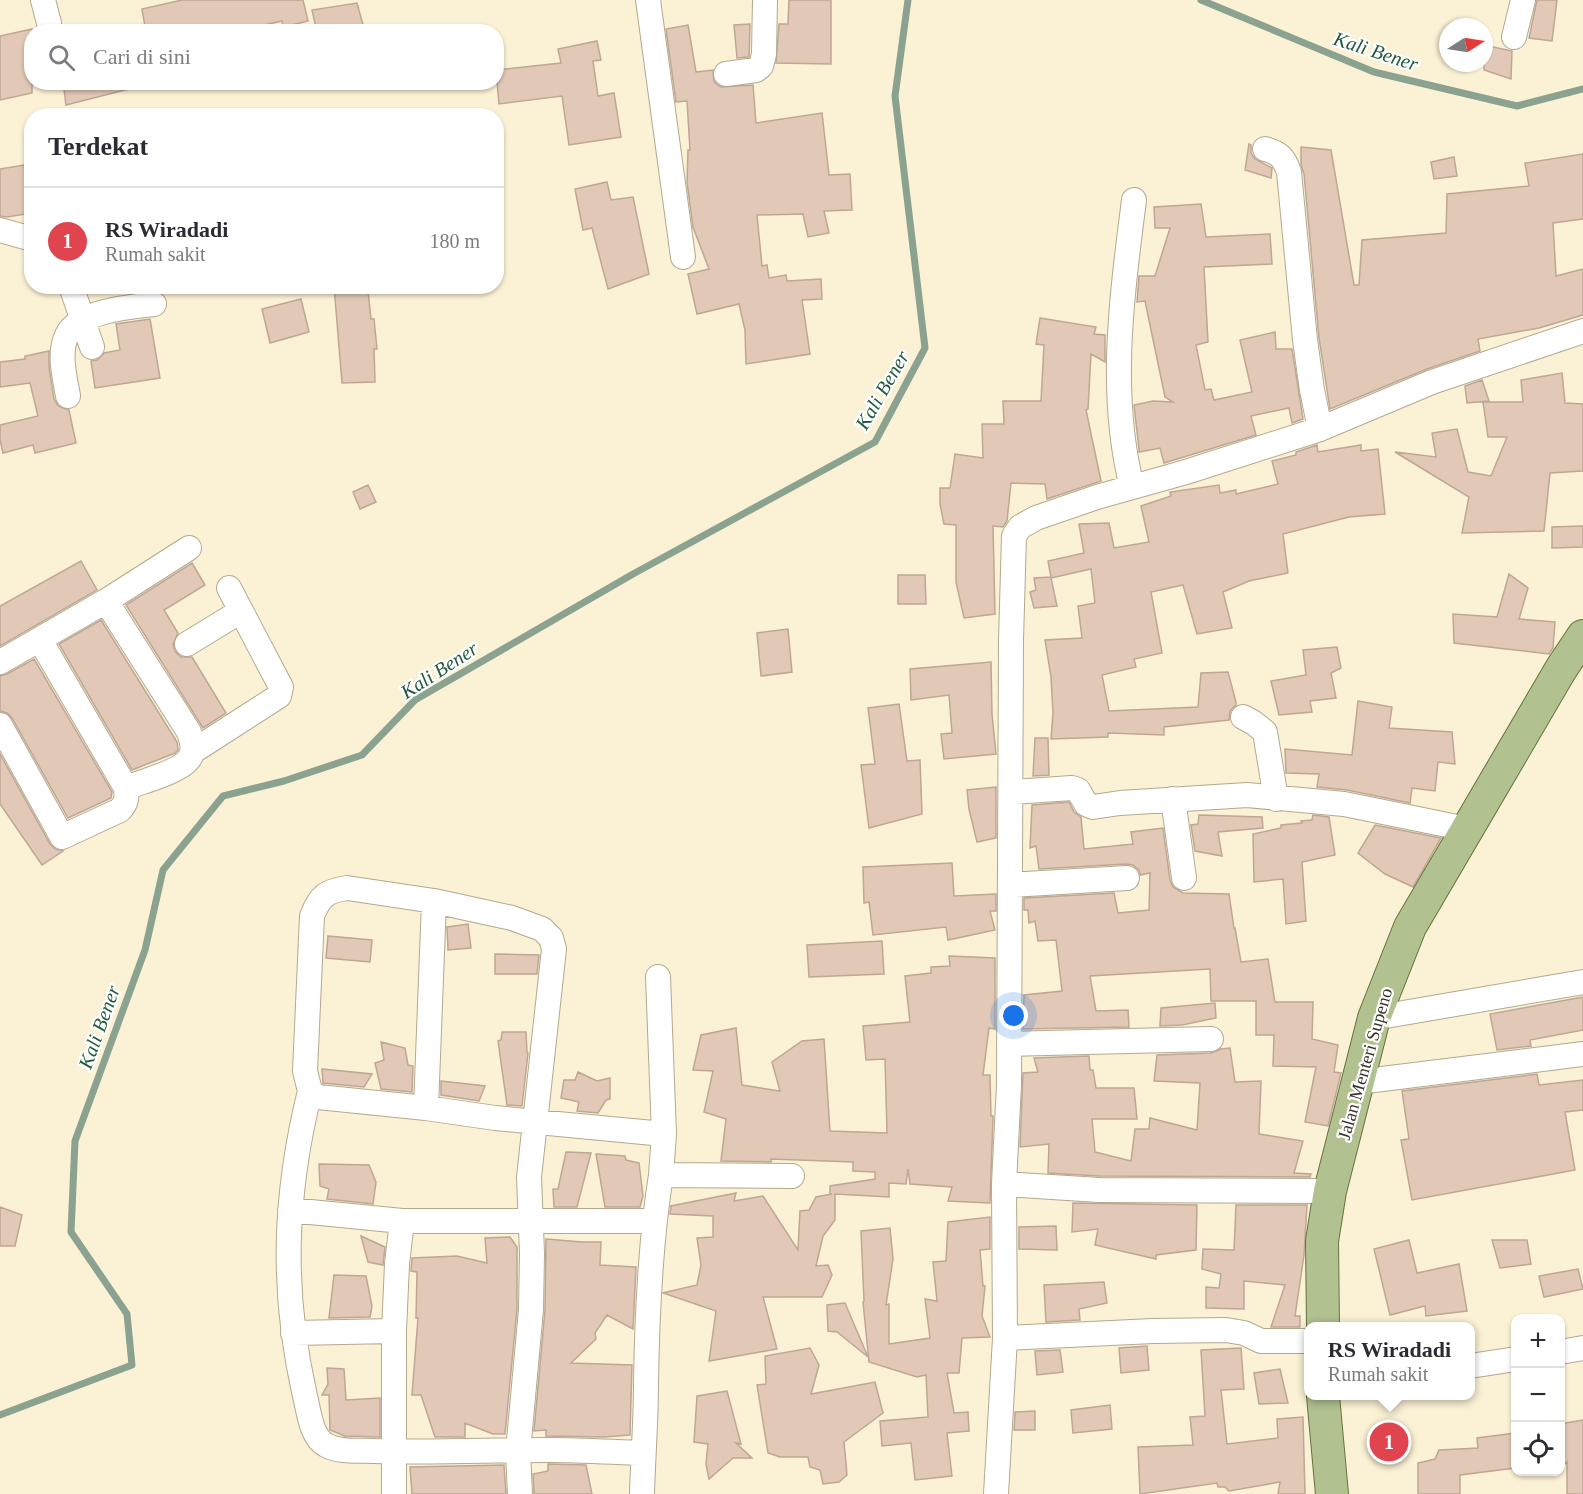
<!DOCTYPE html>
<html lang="id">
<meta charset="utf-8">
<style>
body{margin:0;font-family:"Times New Roman",serif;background:#f2f2f3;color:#2b2b33}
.controls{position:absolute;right:18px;bottom:18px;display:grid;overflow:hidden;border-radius:12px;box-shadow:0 2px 4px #0004}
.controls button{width:54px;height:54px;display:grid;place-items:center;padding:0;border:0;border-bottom:2px solid #e1e1e2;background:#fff;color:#2b2b33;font:30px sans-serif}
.compass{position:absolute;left:1439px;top:18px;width:54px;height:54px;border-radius:50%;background:#fff;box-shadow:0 2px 4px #0004;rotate:78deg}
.you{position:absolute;left:1014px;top:1016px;width:21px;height:21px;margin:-15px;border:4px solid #fff;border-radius:50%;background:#1a73e8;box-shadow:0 0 0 9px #1a73e833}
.badge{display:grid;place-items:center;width:39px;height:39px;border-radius:50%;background:#0b8043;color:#fff;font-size:20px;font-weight:700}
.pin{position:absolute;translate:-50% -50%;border:3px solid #fff;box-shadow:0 2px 6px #0006}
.popup{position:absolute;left:1304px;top:1322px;width:171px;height:78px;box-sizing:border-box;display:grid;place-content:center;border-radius:12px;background:#fff;filter:drop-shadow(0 2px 4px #0005);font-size:20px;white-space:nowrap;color:#7c7c81}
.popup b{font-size:22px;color:#2b2b33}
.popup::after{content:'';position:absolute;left:50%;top:100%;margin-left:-12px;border:12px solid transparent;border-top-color:#fff}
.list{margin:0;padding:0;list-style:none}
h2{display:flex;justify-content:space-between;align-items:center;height:78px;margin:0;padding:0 24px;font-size:26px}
h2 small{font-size:20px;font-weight:400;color:#7c7c81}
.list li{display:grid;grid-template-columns:39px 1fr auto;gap:18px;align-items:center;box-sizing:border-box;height:108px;padding:0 24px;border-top:2px solid #e1e1e2}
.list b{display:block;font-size:22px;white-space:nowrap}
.list p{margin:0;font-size:20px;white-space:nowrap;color:#7c7c81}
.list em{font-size:20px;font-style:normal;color:#7c7c81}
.icon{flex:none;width:33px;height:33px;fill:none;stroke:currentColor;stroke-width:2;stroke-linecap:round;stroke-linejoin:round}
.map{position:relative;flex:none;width:1583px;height:1494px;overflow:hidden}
.search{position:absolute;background:#fff;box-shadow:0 2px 4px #0004;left:24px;top:24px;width:480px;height:66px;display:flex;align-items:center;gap:15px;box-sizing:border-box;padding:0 21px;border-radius:24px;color:#7c7c81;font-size:22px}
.panel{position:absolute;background:#fff;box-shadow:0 2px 4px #0004;left:24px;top:108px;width:480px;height:186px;border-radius:24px}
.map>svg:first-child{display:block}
</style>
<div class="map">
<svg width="1583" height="1494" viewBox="0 0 1583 1494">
<rect width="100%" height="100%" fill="#fbf1d5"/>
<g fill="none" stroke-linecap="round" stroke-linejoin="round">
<path stroke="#8aa28f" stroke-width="7" d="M1201,0L1374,72L1517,106L1583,89
M0,1415L132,1365L127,1314L71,1232L75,1141L145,950L163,870L223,796L284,781L362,755L415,700L633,574L875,442L925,348L895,96L908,0"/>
</g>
<path fill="#e2c8b6" stroke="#bfa695" stroke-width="1.5" d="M182,0H303L308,21L283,27L282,21L233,32H146L142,9Z
M789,0H831V64L776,63L779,24H788Z
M1537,0H1557L1552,41L1529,38Z
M357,3L365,32H317L312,10Z
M750,24L749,57L737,58L734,25Z
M688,25L696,72L713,70L714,82L721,87L753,85L756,123L822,113L829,175L850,174L852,210L824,211L829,233L808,237L803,214L757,215L762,266L767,265L769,278L786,275L787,281L821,279L822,299L802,300L810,354L746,364L745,330L739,304L697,314L688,274L709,269L693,227L687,182L688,150H690L687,101L676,102L666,29Z
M32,29V93L0,100V36Z
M597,41L601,60L593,61L598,96L614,93L621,137L569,145L562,96L499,104L496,70L561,63L558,49Z
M1484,45L1512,51L1511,79L1484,70Z
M63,82H128L129,89L66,105Z
M1249,144L1251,145V153L1255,159L1272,168L1271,178L1245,170Z
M1301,147L1331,150L1354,285H1359L1362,240L1446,233L1447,194L1529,186L1525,163L1583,154V219L1553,223L1556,276L1583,269V315L1539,328L1478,339L1480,351L1427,369L1330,409L1319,338L1304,174L1301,165Z
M1454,157L1457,176L1434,179L1431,162Z
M24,165L32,213L7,217L0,216V169Z
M607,182L611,200L633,197L649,274L608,289L592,228L583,230L575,189Z
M1201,204L1206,237L1270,234L1272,264L1204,267L1208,342L1196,345L1205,390L1211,389L1214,400L1252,392L1240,340L1275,332L1276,349H1292L1303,419L1292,423L1289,408L1251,416L1256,435L1164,463L1160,448L1139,452V449L1134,405L1153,401L1173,402L1165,397L1145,301L1137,302L1139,276H1155L1170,228H1155L1154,207Z
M334,286H353L354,293L368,291L371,319H374L377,349H374L375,382L342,383Z
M301,299L309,332L270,343L262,309Z
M1040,318L1096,327L1094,334L1105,335V362L1091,354L1088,409L1086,410L1101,481L1047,499L1045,484L1011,483L1007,521L1003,527L993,526L995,614L964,618L956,582V525L944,524L940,504V488H950L955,454L983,458L982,424H1004L1003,401H1041L1044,345L1036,344Z
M150,319L160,378L95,388L91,361L97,360L104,353L120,350L116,324Z
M49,351V367L54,399L58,406L69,410L76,443L35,453L33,445L3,453L0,440V425L38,416L30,383L0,387V362L25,359V356Z
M1562,373L1565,403L1583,404V471L1550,473L1544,531L1462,533L1469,497L1395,452L1436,457L1432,433L1457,429L1468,472L1491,476L1507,437H1488L1483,402H1523L1521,380Z
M1482,380L1489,401L1467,403L1465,386Z
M1317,445L1318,452L1361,445V451L1378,449L1385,514L1349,517L1283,534L1288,573L1249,581L1223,592L1232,628L1197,634L1183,585L1151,592L1162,653L1134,659L1136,667L1102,675L1109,711L1198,707L1201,673L1228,672L1236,702V705L1230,711L1229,720L1164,727V735L1108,733V737L1051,739L1053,713L1051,677L1045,640L1082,638L1078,606L1095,603L1091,569L1051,578L1057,606L1034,608L1030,592L1036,590L1034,578L1051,577L1048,561L1084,553L1079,524L1109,523L1114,548L1149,542L1141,506L1171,496L1170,492L1219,485L1220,493L1236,490V494L1278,484L1272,461L1296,455V452Z
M368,485L376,502L360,509L353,492Z
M1583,526V547L1552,548V527Z
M81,561L97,590L0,646V606Z
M192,563L205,585L164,610L178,633L173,644L175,651L181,657H192L226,713L203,728L126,605Z
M1509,574L1528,588L1519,619L1555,622L1553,648L1549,654L1454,643L1453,614L1497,617Z
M898,575H925L926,604H898Z
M101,620L177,742L178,750L175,753L132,770L59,644Z
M788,629L792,672L761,676L757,633Z
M1337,647L1341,668L1331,673L1336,698L1310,701L1312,712L1279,715L1271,681L1306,675L1303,650Z
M34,659L112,792L111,798L68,818L12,718L7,713L0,711V676L7,674Z
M991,662L992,714L996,754L944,759L941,734L952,733L949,695L911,700L910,669Z
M1358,701L1392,707L1389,728L1452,732L1455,764L1438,762L1435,791L1412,788L1410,803L1347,790L1317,787L1319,774L1286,773L1285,749L1352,755Z
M899,704L907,761L920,760L922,814L869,828L861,765L875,764L868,708Z
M1035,738H1048L1049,775L1033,776Z
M0,754L50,844L55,849L63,851L42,865L0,804Z
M996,787V838L977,842L969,809L967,790Z
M1069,802L1074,812L1081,817L1084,849L1133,844L1131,832L1163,828L1170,880L1173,887L1183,893L1229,894L1234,928H1235L1241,962L1268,959L1275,1002H1313L1312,1039L1338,1045L1334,1072L1341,1073L1328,1126L1305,1122L1316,1067L1273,1066L1274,1035H1256V1001H1211L1210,969L1090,976L1096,1011L1128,1010L1129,1027L1023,1029L1024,995L1062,991L1056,940L1038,941L1035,921L1029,923L1028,910H1024V898L1114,893L1118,913L1149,910L1150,873L1140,875L1139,870L1133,865L1126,864L1039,869L1036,846L1030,848L1032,805Z
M1199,815L1262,817L1263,828L1218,832L1222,856L1195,851L1191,825L1198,824Z
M1313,815L1329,817L1335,855L1302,862L1306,921L1286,924L1283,879L1254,882L1253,834L1281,828V825L1302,823L1301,821L1312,820Z
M1375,825L1441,838L1413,887L1385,874L1358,853Z
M952,863L954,896L996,894V911H990L995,930L948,940L946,927L873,935L869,902L864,903L863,867Z
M468,924L471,948L448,950L447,927Z
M328,936L372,940L370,962L326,958Z
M882,941L884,974L809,977L807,945Z
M495,954L539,955L537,974H495Z
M949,956L995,958V1029L989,1028L983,1075H990L991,1116H993L990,1203L948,1201L952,1187L910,1184L908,1169L906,1184L889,1183V1197L835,1194V1220L823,1236L816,1266L828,1265L832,1275L822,1297H763L777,1349L709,1361L716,1311L663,1293L697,1285L701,1265L697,1238L713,1237V1216L670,1214L671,1206L736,1193L734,1201L763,1196L798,1250L800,1211L809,1210L816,1197L832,1194H830V1186L875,1179V1172L853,1171V1162L771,1159V1162L721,1161L726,1119L704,1112L713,1071L693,1070L701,1035L736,1028L742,1085L780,1091L772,1062L802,1041L824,1039L830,1131L887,1133L885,1059L866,1060L863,1026L910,1022L905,976L931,973V967L950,966Z
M1583,997V1030L1530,1040L1531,1046L1497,1050L1490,1014Z
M1215,1003L1216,1018L1182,1025L1160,1026L1161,1008Z
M502,1032H526L527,1052L528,1053L522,1106L507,1105L498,1041L501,1040Z
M381,1042L405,1048L408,1065L413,1066L412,1092L381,1089L375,1063L384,1060Z
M1230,1048L1235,1082L1261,1081L1259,1134L1303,1141L1294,1173L1311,1174L1310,1177L1099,1176L1048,1173L1049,1144L1020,1147L1023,1073L1038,1072L1034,1058L1089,1056L1090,1070H1093L1096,1088H1134L1137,1119H1092L1095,1152L1131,1161L1135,1129H1149L1150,1118L1197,1130L1200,1083L1154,1081L1157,1055L1211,1053L1221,1049Z
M322,1069L372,1074L364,1087L323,1083Z
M578,1072L597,1081L610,1078V1099L606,1100L598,1113L577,1111L579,1102L561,1098L564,1080H575Z
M1537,1074L1539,1085L1583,1080V1110L1565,1112L1575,1170L1412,1200L1401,1140L1409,1139L1402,1091Z
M441,1081L468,1084L485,1086L479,1101L441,1095Z
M566,1152L591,1153L577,1207H554L553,1189H558Z
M596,1154L625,1156L626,1160L639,1163L643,1196L640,1207H605Z
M319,1164L369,1165L376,1182L373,1204L327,1199L329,1189L320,1186Z
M1073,1203L1197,1205L1196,1250L1156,1255V1259L1095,1245L1098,1229L1072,1232Z
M1236,1205H1307L1304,1255L1295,1316H1300V1327H1271L1285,1285L1244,1281V1309L1206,1308V1287L1219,1288L1221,1274L1202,1269L1203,1249L1234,1250Z
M0,1207L22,1215L15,1246H0Z
M990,1217V1249L980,1250L983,1286H985L982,1316L990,1337L962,1338L959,1373H947L954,1413L968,1412L969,1431L947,1433L952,1476L915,1480L911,1443L882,1446L880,1421L928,1417L926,1375L917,1377L869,1362L863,1302L864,1301L861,1231L890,1228L893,1259L886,1305L889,1304V1344L930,1338L925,1299L937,1301L933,1262L946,1261L948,1222Z
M1056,1226L1057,1250L1019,1249V1227Z
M361,1236L385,1247L383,1265L368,1262Z
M510,1237L517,1247V1309L505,1434H493L465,1423V1437H435L421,1395H412L418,1318H416L417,1272L411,1271L412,1258L457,1256L487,1263L485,1238Z
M546,1239L582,1242H601L600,1265L636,1267L633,1329L607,1315L595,1333L596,1339L571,1363L632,1365L630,1435L604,1437L546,1436V1430L534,1431L545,1310Z
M1409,1240L1417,1273L1459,1264L1467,1311L1426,1316L1425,1306L1390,1315L1374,1249Z
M1492,1240H1527L1531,1264L1500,1268Z
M1578,1269L1583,1289L1544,1297L1539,1276Z
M334,1275L366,1276L372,1306L370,1317L329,1318Z
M1104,1282L1107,1303L1079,1309L1080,1320L1046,1322L1044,1285Z
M845,1303L868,1357L837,1332L828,1331L827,1305Z
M1147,1346L1149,1370L1121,1373L1119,1348Z
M810,1348L819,1365L811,1394L875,1382L883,1413L844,1442L847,1475L839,1482L823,1484L820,1470L810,1467L808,1457H780L768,1453L757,1385L766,1384L765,1356Z
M1241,1348L1244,1389L1221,1390L1227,1444L1278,1438L1277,1419L1303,1417L1305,1494H1278L1280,1482L1229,1491L1225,1487H1218L1217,1483L1140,1494L1138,1447L1193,1445L1190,1417L1205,1416L1201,1350Z
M1060,1350L1063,1372L1037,1375L1035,1351Z
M327,1368L344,1369L346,1400L380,1398V1437L345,1436L330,1430L329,1395H322L328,1384Z
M1280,1369L1288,1403L1259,1404L1254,1373Z
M727,1391L741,1444L736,1443L752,1458H733L709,1479L706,1464L708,1444L694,1442L697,1396Z
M1110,1405L1112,1429L1073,1433L1071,1410Z
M1035,1411V1430H1014L1015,1412Z
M1583,1420V1494H1567V1462L1560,1468V1424Z
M1515,1433V1468L1460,1475V1494H1418V1463L1435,1459L1439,1450L1478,1448L1477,1438Z
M548,1464L586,1465L592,1494H534L533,1474L548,1471Z
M504,1465L506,1494H412L410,1467Z"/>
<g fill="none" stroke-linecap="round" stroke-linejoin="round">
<defs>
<path id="minor" d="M43,0L49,23
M648,0L683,257
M1514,37L1523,0
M726,74L756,70L761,66L764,54L765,0
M1265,149C1280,153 1284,158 1289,172L1305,340L1312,390L1320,429
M0,230L32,239
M71,286L92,347
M68,396C65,378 58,353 67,335C79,311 129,307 154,304
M1132,487C1108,393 1122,295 1134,200
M40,640L126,788C140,782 179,772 188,760C195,753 192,741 189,732L106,601
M187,644L241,611
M0,662L106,601L189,548
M1243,717L1254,723L1265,732L1276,799
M0,725L62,837L120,810C127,802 127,798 126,788
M192,752L279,696L281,687L229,588
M1011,792L1072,788L1078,790L1086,804L1093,807L1120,803L1247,795L1344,804L1467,829
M1173,799L1184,878
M1010,885L1127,878
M434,901L426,1108L495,1118L664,1134
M658,977L664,1134L661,1175
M1374,1018L1583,982
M1009,1044L1211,1039
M1358,1082L1583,1054
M310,1091C284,1196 281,1291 305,1396C309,1412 311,1437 326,1445C340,1453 360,1450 375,1451C433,1453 491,1450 548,1450C580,1450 612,1452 643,1453
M426,1108L318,1097L310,1091L305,1071L312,916C320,896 326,891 347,888L434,901L512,918L542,929L551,938L554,949L529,1177L532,1253L531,1310L518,1451L520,1494
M1004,1184L1099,1190L1330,1191
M290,1210L402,1221
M293,1333L394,1331
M1005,1338L1153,1331L1226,1330L1244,1333L1261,1341H1308
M1560,1352L1583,1348
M1470,1366L1516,1359
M394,1494V1331L397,1264L402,1221H654
M642,1494C643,1457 646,1421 646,1384C647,1314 650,1244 661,1175L792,1176
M996,1494L1005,1338L1004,1184L1009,1084L1011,640L1014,536L1020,527L1036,518L1097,497L1186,472L1320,429L1432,382L1583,331"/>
<path id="major" d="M1323,1326L1322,1241L1330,1191L1374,1018L1410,927L1561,669L1583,636
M1323,1396L1332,1494"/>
</defs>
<use href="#minor" stroke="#b3a98f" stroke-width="26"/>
<use href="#major" stroke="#64743b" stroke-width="34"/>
<use href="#minor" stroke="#fff" stroke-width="24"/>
<use href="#major" stroke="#b1c190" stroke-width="32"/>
</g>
<g text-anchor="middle" stroke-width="4.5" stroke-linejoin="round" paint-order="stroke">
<g font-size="18" fill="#363227" stroke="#fff">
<text transform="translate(1365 1064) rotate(-74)" y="6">Jalan Menteri Supeno</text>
</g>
<g font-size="20" font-style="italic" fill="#1f593b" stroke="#fff">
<text transform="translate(1376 51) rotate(18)" y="7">Kali Bener</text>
<text transform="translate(882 390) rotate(-60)" y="7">Kali Bener</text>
<text transform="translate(439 670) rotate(-33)" y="7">Kali Bener</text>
<text transform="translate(99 1027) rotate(-70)" y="7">Kali Bener</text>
</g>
</g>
</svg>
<div class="controls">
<button>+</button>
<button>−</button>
<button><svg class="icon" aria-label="locate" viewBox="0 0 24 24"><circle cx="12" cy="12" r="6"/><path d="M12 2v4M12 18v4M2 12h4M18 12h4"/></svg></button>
</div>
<svg class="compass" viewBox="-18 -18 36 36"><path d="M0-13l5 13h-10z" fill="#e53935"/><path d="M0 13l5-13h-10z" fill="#7c7c81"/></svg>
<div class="you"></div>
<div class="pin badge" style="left:1389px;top:1442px;background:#e0444e">1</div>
<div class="popup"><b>RS Wiradadi</b>Rumah sakit</div>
<div class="search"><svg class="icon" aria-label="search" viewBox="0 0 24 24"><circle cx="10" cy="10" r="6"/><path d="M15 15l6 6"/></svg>Cari di sini</div>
<section class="panel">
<h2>Terdekat<small></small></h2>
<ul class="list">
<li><span class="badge" style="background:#e0444e">1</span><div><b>RS Wiradadi</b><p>Rumah sakit</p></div><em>180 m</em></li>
</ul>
</section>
</div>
